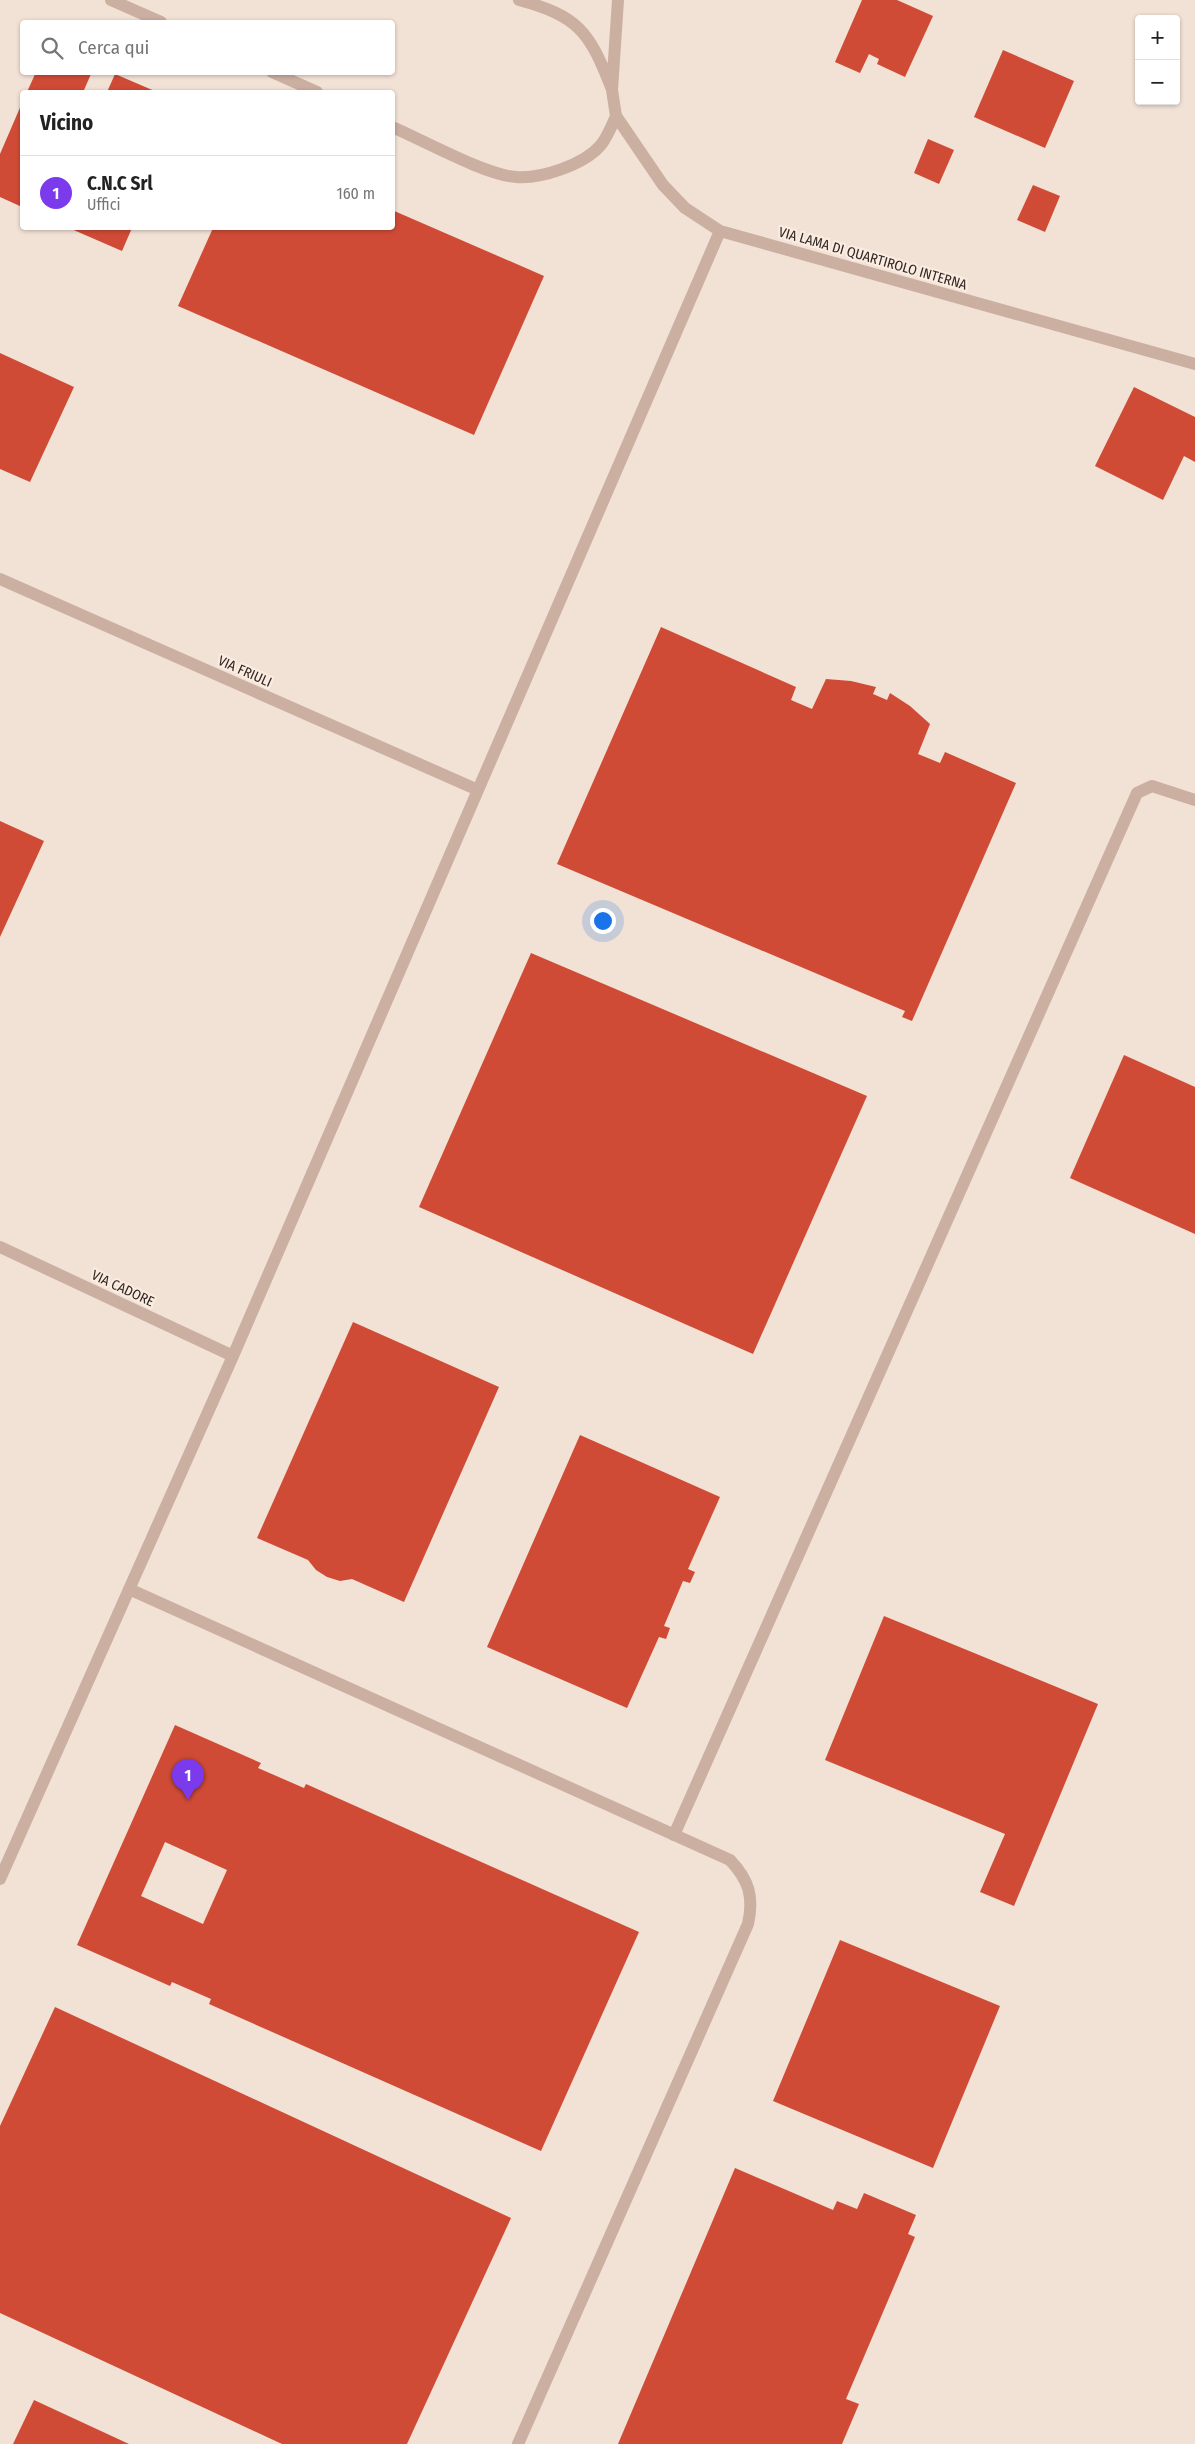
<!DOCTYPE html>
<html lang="it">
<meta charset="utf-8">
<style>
body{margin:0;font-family:"Fira Sans Condensed",sans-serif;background:#f6f6f6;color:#222}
.controls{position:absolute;right:15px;top:15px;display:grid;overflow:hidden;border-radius:5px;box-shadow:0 1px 4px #0004}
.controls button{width:45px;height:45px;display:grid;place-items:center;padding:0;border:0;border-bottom:1px solid #e0e0e0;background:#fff;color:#222;font:25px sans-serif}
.you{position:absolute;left:602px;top:920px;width:18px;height:18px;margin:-12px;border:4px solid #fff;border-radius:50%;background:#1a73e8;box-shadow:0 0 0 8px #1a73e833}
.badge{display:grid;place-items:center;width:32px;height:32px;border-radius:50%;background:#7c3aed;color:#fff;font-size:16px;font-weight:700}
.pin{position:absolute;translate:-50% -41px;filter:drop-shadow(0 1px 2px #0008)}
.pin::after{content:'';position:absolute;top:26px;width:18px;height:15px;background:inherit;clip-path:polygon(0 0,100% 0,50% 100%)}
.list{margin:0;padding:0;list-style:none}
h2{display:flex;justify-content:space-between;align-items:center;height:65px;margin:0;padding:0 20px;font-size:21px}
h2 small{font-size:16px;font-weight:400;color:#767676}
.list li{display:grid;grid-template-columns:32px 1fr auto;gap:15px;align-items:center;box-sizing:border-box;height:75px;padding:0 20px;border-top:1px solid #e0e0e0}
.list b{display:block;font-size:19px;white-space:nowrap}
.list p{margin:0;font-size:16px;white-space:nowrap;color:#767676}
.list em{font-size:16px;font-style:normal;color:#767676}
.icon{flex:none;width:28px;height:28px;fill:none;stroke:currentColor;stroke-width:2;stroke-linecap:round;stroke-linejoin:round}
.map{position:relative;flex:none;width:1195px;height:2444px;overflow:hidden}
.search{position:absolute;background:#fff;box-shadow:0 1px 4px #0004;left:20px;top:20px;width:375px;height:55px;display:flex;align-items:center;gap:12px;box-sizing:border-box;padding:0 18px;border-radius:5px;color:#767676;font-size:19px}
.panel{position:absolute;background:#fff;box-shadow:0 1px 4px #0004;left:20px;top:90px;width:375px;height:140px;border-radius:5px}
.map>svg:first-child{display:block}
</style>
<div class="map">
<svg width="1195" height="2444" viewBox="0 0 1195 2444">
<rect width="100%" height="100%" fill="#f2e1d5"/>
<path fill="#cf4b36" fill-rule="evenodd" d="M862,0H897L933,16L905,77L877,64L879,59L869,54L860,73L835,62Z
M1003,50L1074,81L1045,148L974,117Z
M36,72H88L91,74L84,90L91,92H27Z
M115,74L157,92H107Z
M22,103V207L0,197V154Z
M928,139L954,150L939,184L914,173Z
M1033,185L1060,196L1045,232L1017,220Z
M392,210L544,276L474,435L178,306L213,228H392Z
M69,228H132L122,251Z
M0,353L74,387L30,482L0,469Z
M1134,387L1195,417V462L1184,456L1163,500L1095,466Z
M661,627L796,687L791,700L812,709L826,679L851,681L876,687L873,694L887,700L890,693L910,706L930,724L918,754L940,763L945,752L1016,783L912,1021L902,1017L905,1011L557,864Z
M0,821L44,841L0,937Z
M531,953L867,1096L753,1354L419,1207Z
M1124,1055L1195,1087V1234L1070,1178Z
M353,1322L499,1387L404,1602L352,1579L340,1581L327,1577L316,1570L308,1560L257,1538Z
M580,1435L720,1497L688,1569L695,1572L690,1583L683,1581L664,1626L670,1628L666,1639L659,1637L627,1708L487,1647Z
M884,1616L1098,1704L1014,1906L980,1892L1005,1834L825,1760Z
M175,1725L261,1763L258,1768L304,1788L306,1784L639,1932L541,2151L209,2004L211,1999L172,1982L170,1986L77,1945ZM165,1842L227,1870L203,1924L141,1896Z
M840,1940L1000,2006L933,2168L773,2101Z
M55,2007L511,2218L407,2444H282L0,2313V2126Z
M735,2168L833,2210L837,2201L857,2209L864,2193L916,2215L908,2234L915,2237L846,2399L859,2404L842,2444H618Z
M34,2400L75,2419L129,2444H13Z"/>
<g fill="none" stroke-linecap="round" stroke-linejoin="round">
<path stroke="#cbafa1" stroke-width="12" d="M674,1835L1137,793L1152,786L1195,800"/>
<path stroke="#cbafa1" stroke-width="12" d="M111,0L161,22
M519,0C578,16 589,31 611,87
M618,0L612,90L616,116L663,185L685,208L720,231L1195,364
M272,72L317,92
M392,127C423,140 485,175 516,177C541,179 583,165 600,146C607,138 612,125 616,116
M0,579L478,790
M0,1247L233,1356
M129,1589L730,1860C749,1880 754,1897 748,1924L518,2444
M0,1879L233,1356L720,231"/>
</g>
<g text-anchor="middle" stroke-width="4.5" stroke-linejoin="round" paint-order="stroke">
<g font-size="14" fill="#342824" stroke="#faece1">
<text transform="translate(873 258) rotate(16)" y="5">VIA LAMA DI QUARTIROLO INTERNA</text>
<text transform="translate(245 671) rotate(24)" y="5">VIA FRIULI</text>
<text transform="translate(123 1288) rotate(25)" y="5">VIA CADORE</text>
</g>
</g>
</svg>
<div class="controls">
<button>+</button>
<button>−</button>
</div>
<div class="you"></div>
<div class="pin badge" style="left:188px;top:1800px">1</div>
<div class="search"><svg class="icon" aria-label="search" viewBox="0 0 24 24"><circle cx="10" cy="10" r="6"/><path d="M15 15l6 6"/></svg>Cerca qui</div>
<section class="panel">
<h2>Vicino<small></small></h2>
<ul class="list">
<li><span class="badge">1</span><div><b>C.N.C Srl</b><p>Uffici</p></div><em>160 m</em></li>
</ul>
</section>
</div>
